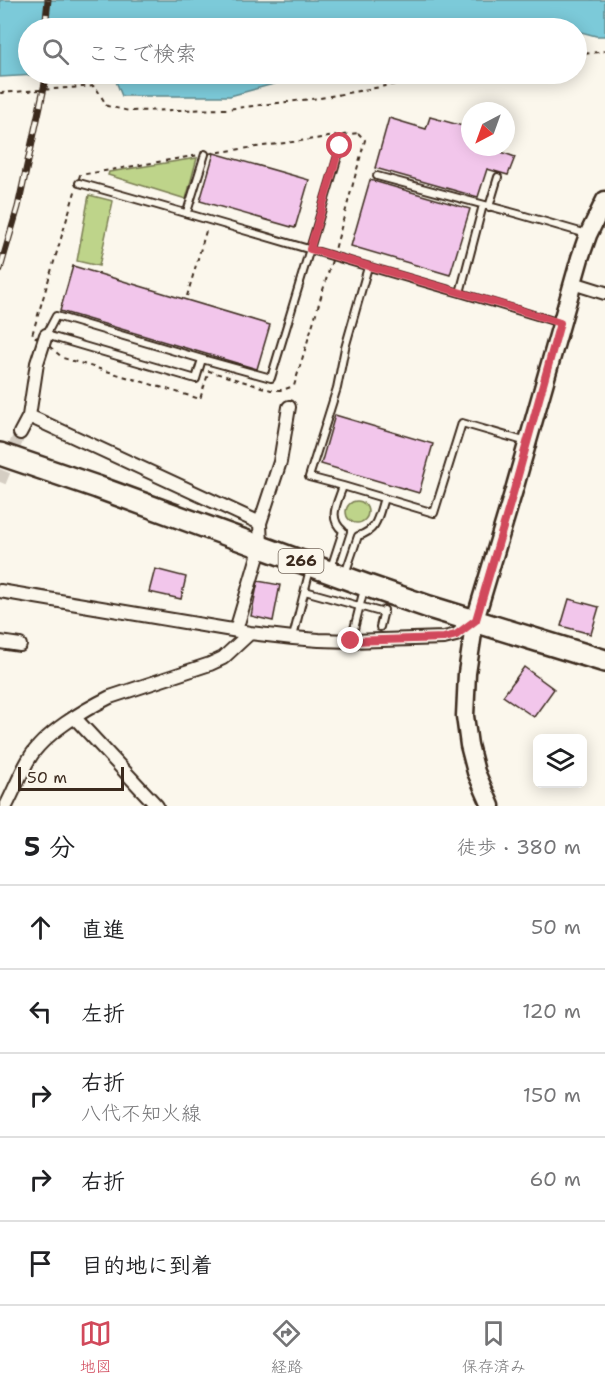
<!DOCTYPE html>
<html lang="ja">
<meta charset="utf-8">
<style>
body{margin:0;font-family:"Shantell Sans","Klee One",sans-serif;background:#f2f2f2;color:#202124}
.controls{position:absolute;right:18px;bottom:18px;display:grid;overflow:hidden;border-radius:9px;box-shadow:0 3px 15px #0003}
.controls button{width:54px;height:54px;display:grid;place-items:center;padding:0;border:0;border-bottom:2px solid #e0e0e0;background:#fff;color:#202124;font:30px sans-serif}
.compass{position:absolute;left:461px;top:102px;width:54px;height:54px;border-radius:50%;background:#fff;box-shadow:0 3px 15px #0003;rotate:221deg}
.scale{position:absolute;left:18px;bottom:15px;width:106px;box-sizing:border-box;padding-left:6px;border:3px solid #3b2a1e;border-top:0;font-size:16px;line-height:21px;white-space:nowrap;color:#3b2a1e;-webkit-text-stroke:4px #fbf7ec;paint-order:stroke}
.stop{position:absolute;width:18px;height:18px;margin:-14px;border:4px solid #d1495b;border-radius:50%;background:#fff}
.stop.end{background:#d1495b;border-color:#fff;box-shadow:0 2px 6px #0008}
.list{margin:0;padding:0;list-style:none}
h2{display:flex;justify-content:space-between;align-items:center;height:78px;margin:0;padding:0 24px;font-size:26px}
h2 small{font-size:20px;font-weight:400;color:#757577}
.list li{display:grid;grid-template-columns:39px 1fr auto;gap:18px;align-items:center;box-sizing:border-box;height:84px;padding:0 24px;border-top:2px solid #e0e0e0}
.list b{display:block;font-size:22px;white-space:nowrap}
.list p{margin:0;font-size:20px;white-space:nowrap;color:#757577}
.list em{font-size:20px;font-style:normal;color:#757577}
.icon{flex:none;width:33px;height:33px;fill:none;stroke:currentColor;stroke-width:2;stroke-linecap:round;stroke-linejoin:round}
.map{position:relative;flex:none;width:605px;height:806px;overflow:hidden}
.search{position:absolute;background:#fff;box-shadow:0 3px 15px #0003;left:18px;right:18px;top:18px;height:66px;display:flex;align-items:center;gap:15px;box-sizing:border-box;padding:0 21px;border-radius:33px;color:#757577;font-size:22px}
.sheet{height:498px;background:#fff}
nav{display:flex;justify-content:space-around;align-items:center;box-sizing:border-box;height:84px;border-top:2px solid #e0e0e0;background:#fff;font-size:16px;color:#757577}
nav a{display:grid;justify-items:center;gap:3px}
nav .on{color:#d1495b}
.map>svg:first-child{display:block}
</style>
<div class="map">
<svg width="605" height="806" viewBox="0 0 605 806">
<rect width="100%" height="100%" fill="#fbf7ec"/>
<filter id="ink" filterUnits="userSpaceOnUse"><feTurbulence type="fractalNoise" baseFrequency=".0167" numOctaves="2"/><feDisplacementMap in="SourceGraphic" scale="12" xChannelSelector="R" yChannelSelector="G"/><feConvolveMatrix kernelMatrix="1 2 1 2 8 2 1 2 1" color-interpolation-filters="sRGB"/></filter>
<g filter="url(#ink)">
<path fill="#bed48a" stroke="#7c7f54" stroke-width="1.5" d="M197,158L186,199L108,175L109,172Z
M89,195L113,201L99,266L77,261Z
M346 512a11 11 0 1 1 22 0a11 11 0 1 1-22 0Z"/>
<path fill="#7bcad9" stroke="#618a8e" stroke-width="1.5" d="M0,0H605V36H596L577,31L576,28H567L550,24L532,28H28V74H54L0,77Z
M113,74H310L230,96H122Z"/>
<path fill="#f2c6eb" stroke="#3b2a1e" stroke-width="1.5" d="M430,117L470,128V147H493V149L515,157L508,175L487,169L478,197L375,168L389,118L426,129Z
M214,153L309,180L295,228L200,201Z
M370,180L470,209L450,275L351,246Z
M73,266L270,325L257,369L60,311Z
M335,415L433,444L419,493L321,464Z
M155,569L186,577L181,599L149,592Z
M258,581L280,585L273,621L251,616Z
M569,599L599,607L591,634L561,626Z
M524,667L554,689L534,717L503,696Z"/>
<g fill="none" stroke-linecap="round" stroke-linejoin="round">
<path stroke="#d5cec3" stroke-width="12" stroke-dasharray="12 6" stroke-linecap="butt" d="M0,482L20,433"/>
<defs>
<path id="lane" d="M377,176L518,214L587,234
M79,183C206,218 333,257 460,293
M483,205L460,293L560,323
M489,207L498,177
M187,212L205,154
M202,359L56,316L46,335L196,379L202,359L271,378L341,146
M343,486L309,477L337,388L345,348L368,267
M331,568L343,531C327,518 338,502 343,486L434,513L462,423L527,442
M345,574L358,536C378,530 378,516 384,498
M305,591L384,613
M380,627L384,610
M293,637L310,569
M351,641L364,589"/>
<path id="street" d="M573,283L605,293
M29,416L260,523L261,546L236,630
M20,433L29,416L37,363L46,335
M260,523L280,462L289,407
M0,591L250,633L293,638L319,640L351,641L444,638L456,635L475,620
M0,642L20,645
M75,718L157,806
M6,806C14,791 20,774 29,759C43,734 84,710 110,697L210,664L223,658L250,633"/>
<path id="secondary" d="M491,806L476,772L469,745L465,716L467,673L475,620L514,490L580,258L588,235L605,200"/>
<path id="highway" d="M0,454L97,487L365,585L429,607L605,661"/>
</defs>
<use href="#lane" stroke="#3b2a1e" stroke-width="10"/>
<use href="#street" stroke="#3b2a1e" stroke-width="16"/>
<use href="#secondary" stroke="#3b2a1e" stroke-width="21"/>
<use href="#highway" stroke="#3b2a1e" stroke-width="26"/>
<path stroke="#3b2a1e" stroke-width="2" stroke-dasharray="4.5 4.5" stroke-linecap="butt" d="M576,55L605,51
M0,93L95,86L107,106L129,111L227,109L320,98L451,74
M358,133L365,140L333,257L294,386L282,390H271L209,371L200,399L63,358L43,341L32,335L80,175L205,154Z
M187,296L206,231"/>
<use href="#lane" stroke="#fbf7ec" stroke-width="6"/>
<use href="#street" stroke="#fbf7ec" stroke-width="12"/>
<use href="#secondary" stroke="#fbf7ec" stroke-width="16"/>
<use href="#highway" stroke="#fbf7ec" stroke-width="21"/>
<defs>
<path id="rail" d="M45,28L48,0
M0,269L18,207L47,74"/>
</defs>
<use href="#rail" stroke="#3b2a1e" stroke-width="7"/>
<use href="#rail" stroke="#fbf7ec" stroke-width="4.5" stroke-dasharray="14" stroke-linecap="butt"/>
</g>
</g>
<g fill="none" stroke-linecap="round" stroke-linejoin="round" filter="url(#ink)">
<path stroke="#d1495b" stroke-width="8" d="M340,146L310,249L510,307L560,323L514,490L476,620L456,635L444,638L351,641"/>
</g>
<g text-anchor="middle" stroke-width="4.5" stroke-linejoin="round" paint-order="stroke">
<rect fill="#fbf7ec" stroke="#75685c" stroke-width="1.5" x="278.5" y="549" width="45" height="24" rx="4.5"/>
<g font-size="15" font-weight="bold" fill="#3b2a1e">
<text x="301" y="566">266</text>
</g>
</g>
</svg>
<div class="controls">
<button><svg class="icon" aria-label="layers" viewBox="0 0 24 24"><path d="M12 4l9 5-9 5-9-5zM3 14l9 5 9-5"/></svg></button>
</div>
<svg class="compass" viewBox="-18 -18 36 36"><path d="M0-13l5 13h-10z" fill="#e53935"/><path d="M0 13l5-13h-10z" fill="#757577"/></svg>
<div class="scale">50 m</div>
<div class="stop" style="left:340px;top:146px"></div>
<div class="stop end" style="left:351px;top:641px"></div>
<div class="search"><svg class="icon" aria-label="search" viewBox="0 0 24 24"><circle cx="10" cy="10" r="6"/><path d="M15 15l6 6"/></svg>ここで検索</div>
</div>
<section class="sheet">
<h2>5 分<small>徒歩 · 380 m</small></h2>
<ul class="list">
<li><svg class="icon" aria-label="ahead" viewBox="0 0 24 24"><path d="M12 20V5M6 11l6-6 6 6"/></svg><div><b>直進</b></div><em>50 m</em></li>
<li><svg class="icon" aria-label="left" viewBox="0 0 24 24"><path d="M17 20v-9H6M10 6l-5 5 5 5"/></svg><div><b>左折</b></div><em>120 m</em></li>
<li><svg class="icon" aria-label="right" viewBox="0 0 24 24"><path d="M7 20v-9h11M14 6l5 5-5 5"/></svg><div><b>右折</b><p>八代不知火線</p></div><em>150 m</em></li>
<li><svg class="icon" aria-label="right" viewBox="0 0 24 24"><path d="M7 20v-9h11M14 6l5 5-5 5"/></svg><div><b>右折</b></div><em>60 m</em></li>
<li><svg class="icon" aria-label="arrive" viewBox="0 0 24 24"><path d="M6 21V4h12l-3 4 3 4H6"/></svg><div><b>目的地に到着</b></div></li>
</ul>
</section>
<nav>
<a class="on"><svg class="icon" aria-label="map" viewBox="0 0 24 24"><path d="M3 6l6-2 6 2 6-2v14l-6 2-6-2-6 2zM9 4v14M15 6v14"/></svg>地図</a>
<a><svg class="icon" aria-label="directions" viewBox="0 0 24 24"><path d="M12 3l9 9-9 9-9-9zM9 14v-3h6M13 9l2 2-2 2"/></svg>経路</a>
<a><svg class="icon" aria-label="saved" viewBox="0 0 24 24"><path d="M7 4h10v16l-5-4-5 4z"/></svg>保存済み</a>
</nav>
